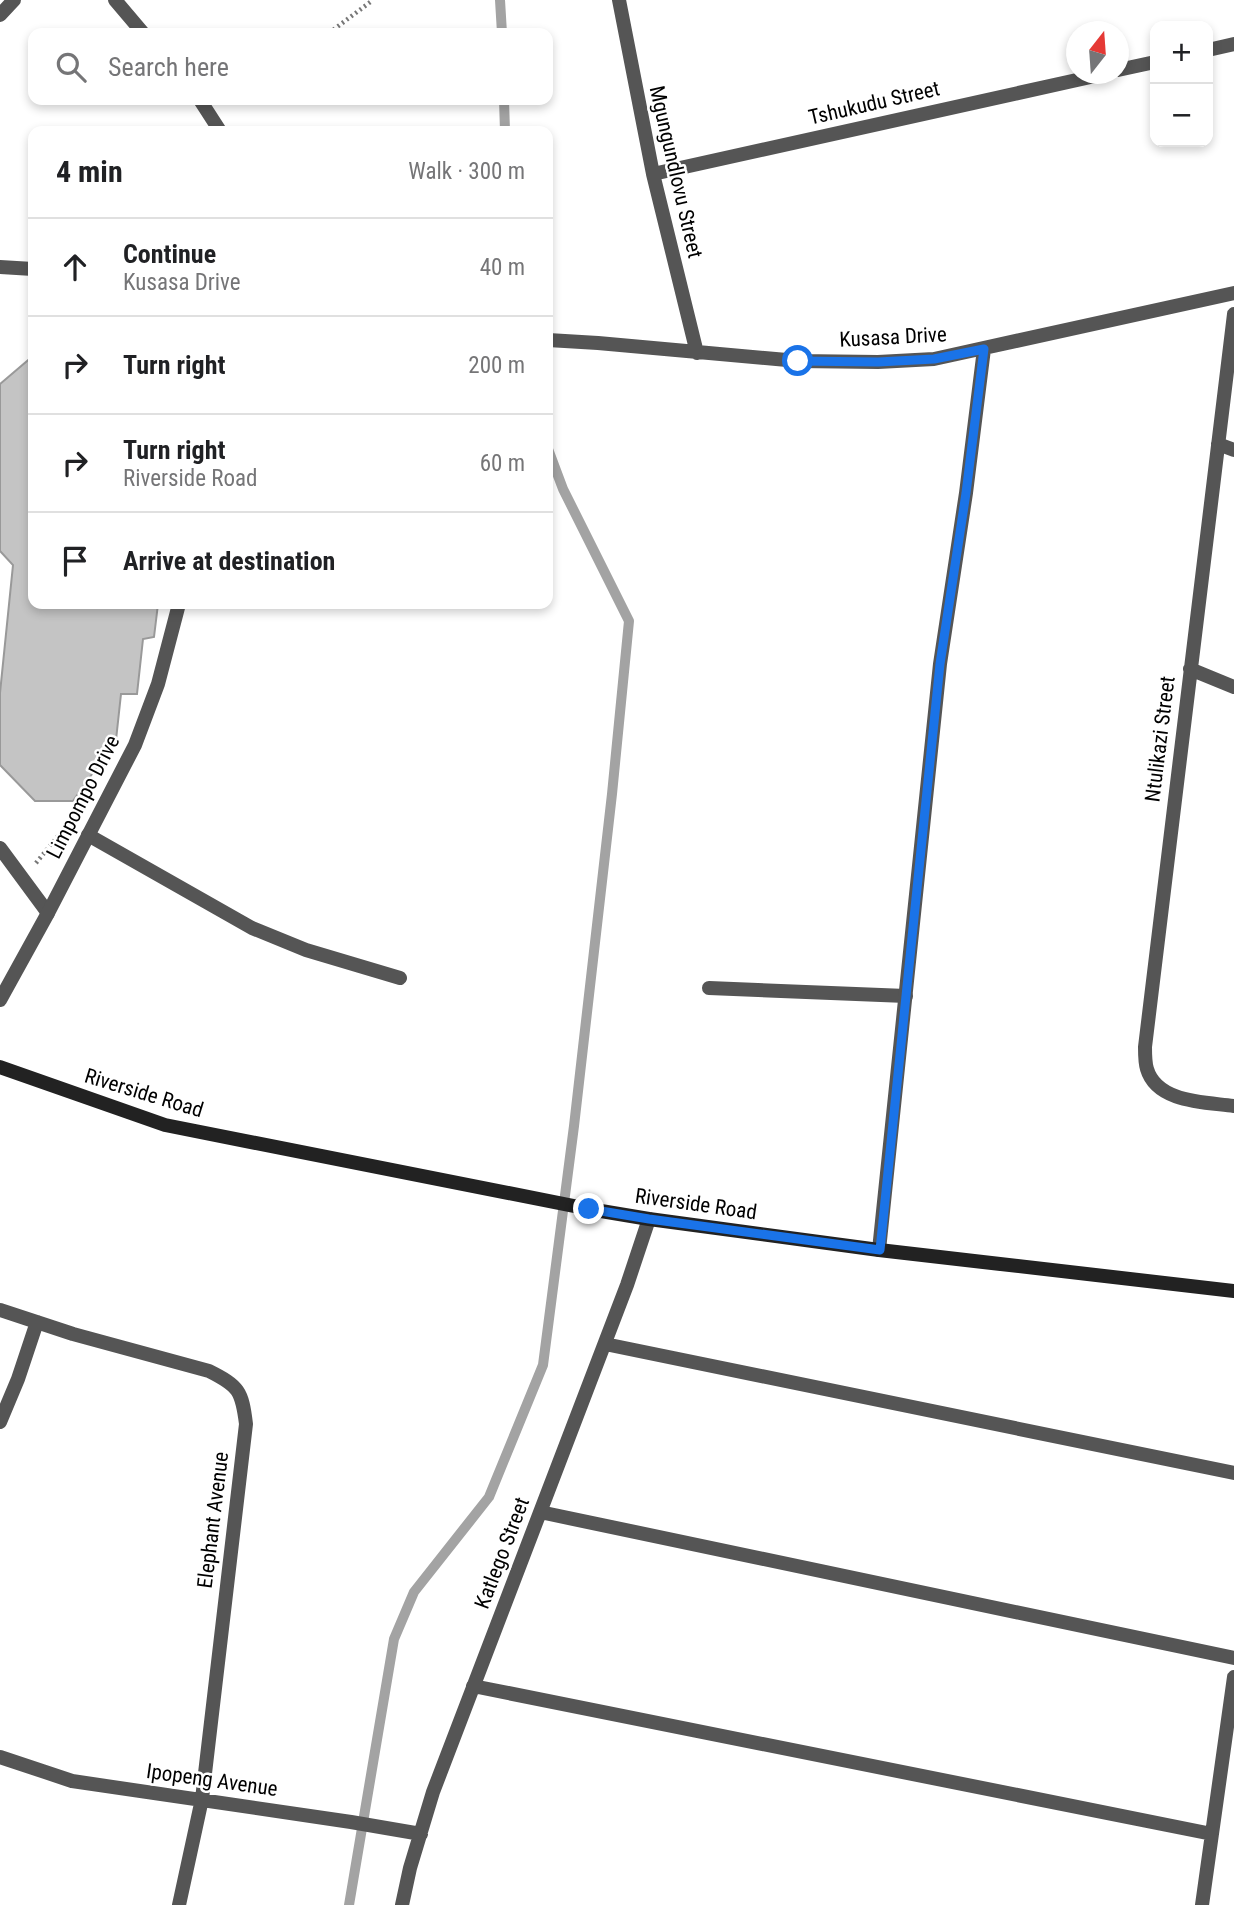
<!DOCTYPE html>
<meta charset="utf-8">
<style>
body{margin:0;font-family:"Roboto Condensed",sans-serif;background:#f2f2f2;color:#202124}
.controls{position:absolute;right:21px;top:21px;display:grid;overflow:hidden;border-radius:14px;box-shadow:0 4px 10px #0003}
.controls button{width:63px;height:63px;display:grid;place-items:center;padding:0;border:0;border-bottom:2px solid #e0e0e0;background:#fff;color:#202124;font:35px sans-serif}
.compass{position:absolute;left:1066px;top:21px;width:63px;height:63px;border-radius:50%;background:#fff;box-shadow:0 4px 10px #0003;rotate:17deg}
.stop{position:absolute;width:21px;height:21px;margin:-16px;border:5px solid #1a73e8;border-radius:50%;background:#fff}
.stop.end{background:#1a73e8;border-color:#fff;box-shadow:0 2px 7px #0008}
.list{margin:0;padding:0;list-style:none}
h2{display:flex;justify-content:space-between;align-items:center;height:91px;margin:0;padding:0 28px;font-size:30px}
h2 small{font-size:23px;font-weight:400;color:#757577}
.list li{display:grid;grid-template-columns:46px 1fr auto;gap:21px;align-items:center;box-sizing:border-box;height:98px;padding:0 28px;border-top:2px solid #e0e0e0}
.list b{display:block;font-size:26px;white-space:nowrap}
.list p{margin:0;font-size:23px;white-space:nowrap;color:#757577}
.list em{font-size:23px;font-style:normal;color:#757577}
.icon{flex:none;width:38px;height:38px;fill:none;stroke:currentColor;stroke-width:2;stroke-linecap:round;stroke-linejoin:round}
.map{position:relative;flex:none;width:1234px;height:1905px;overflow:hidden}
.search{position:absolute;background:#fff;box-shadow:0 4px 10px #0003;left:28px;top:28px;width:525px;height:77px;display:flex;align-items:center;gap:18px;box-sizing:border-box;padding:0 24px;border-radius:14px;color:#757577;font-size:26px}
.panel{position:absolute;background:#fff;box-shadow:0 4px 10px #0003;left:28px;top:126px;width:525px;height:483px;border-radius:14px}
.map>svg:first-child{display:block}
</style>
<div class="map">
<svg width="1234" height="1905" viewBox="0 0 1234 1905">
<rect width="100%" height="100%" fill="#fff"/>
<g fill="none" stroke-linecap="round" stroke-linejoin="round">
<path stroke="#a3a3a3" stroke-width="10" d="M500,0L502,33
M504,100L505,131
M349,1905L394,1639L414,1592L489,1497L543,1365L574,1126L612,794L629,621L563,489L548,449"/>
</g>
<path fill="#c4c4c4" stroke="#999" stroke-width="2" d="M33,356V604H158L154,637L143,639L137,694H121L116,740L73,801H35L0,765V693L13,565L0,551V384Z"/>
<g fill="none" stroke-linecap="round" stroke-linejoin="round">
<path stroke="#777" stroke-width="4.5" stroke-dasharray="2 3.5" stroke-linecap="butt" d="M329,33L373,0
M36,863L58,836"/>
<path stroke="#555" stroke-width="14" d="M0,267L33,269
M88,835L252,928L306,950L400,978
M0,848L48,913
M709,988L906,996"/>
<path stroke="#555" stroke-width="14" d="M115,0L143,33
M619,0L653,174L697,353
M0,15L14,0
M1208,50L1234,44
M1118,70L1155,62
M200,100L220,131
M653,174L1104,74
M1234,314L1145,1047C1145,1054 1145,1063 1147,1069C1157,1103 1206,1102 1234,1106
M548,340L598,343L798,361L878,362L934,359L1234,293
M1218,444L1234,450
M1190,669L1234,687
M0,1000L48,913L135,745L158,684L179,604
M879,1250L940,664L966,493L984,349
M0,1310L73,1334L209,1371C239,1386 242,1391 246,1424L202,1799L179,1905
M605,1344L1234,1473
M0,1422L18,1379L37,1322
M540,1512L1234,1658
M473,1686L1212,1834
M0,1757L72,1781L351,1822L421,1834
M402,1905L410,1868L433,1792L627,1285L649,1219
M1202,1905L1234,1677"/>
<path stroke="#222" stroke-width="14" d="M0,1067L165,1125L589,1209L649,1219L879,1250L1234,1291"/>
</g>
<g fill="none" stroke-linecap="round" stroke-linejoin="round">
<path stroke="#1a73e8" stroke-width="9" d="M589,1209L649,1219L880,1250L940,664L966,493L984,349L934,359L878,362L798,361"/>
</g>
<g text-anchor="middle" stroke-width="5" stroke-linejoin="round" paint-order="stroke">
<g font-size="21" fill="#000" stroke="#fff">
<text transform="translate(874 103) rotate(-13)" y="7">Tshukudu Street</text>
<text transform="translate(676 172) rotate(77)" y="7">Mgungundlovu Street</text>
<text transform="translate(893 337) rotate(-3)" y="7">Kusasa Drive</text>
<text transform="translate(1160 739) rotate(-83)" y="7">Ntulikazi Street</text>
<text transform="translate(83 797) rotate(-63)" y="7">Limpompo Drive</text>
<text transform="translate(144 1093) rotate(17)" y="7">Riverside Road</text>
<text transform="translate(696 1204) rotate(8)" y="7">Riverside Road</text>
<text transform="translate(213 1520) rotate(-83)" y="7">Elephant Avenue</text>
<text transform="translate(502 1553) rotate(-69)" y="7">Katlego Street</text>
<text transform="translate(212 1780) rotate(8)" y="7">Ipopeng Avenue</text>
</g>
</g>
</svg>
<div class="controls">
<button>+</button>
<button>−</button>
</div>
<svg class="compass" viewBox="-18 -18 36 36"><path d="M0-13l5 13h-10z" fill="#e53935"/><path d="M0 13l5-13h-10z" fill="#757577"/></svg>
<div class="stop" style="left:798px;top:361px"></div>
<div class="stop end" style="left:589px;top:1209px"></div>
<div class="search"><svg class="icon" aria-label="search" viewBox="0 0 24 24"><circle cx="10" cy="10" r="6"/><path d="M15 15l6 6"/></svg>Search here</div>
<section class="panel">
<h2>4 min<small>Walk · 300 m</small></h2>
<ul class="list">
<li><svg class="icon" aria-label="ahead" viewBox="0 0 24 24"><path d="M12 20V5M6 11l6-6 6 6"/></svg><div><b>Continue</b><p>Kusasa Drive</p></div><em>40 m</em></li>
<li><svg class="icon" aria-label="right" viewBox="0 0 24 24"><path d="M7 20v-9h11M14 6l5 5-5 5"/></svg><div><b>Turn right</b></div><em>200 m</em></li>
<li><svg class="icon" aria-label="right" viewBox="0 0 24 24"><path d="M7 20v-9h11M14 6l5 5-5 5"/></svg><div><b>Turn right</b><p>Riverside Road</p></div><em>60 m</em></li>
<li><svg class="icon" aria-label="arrive" viewBox="0 0 24 24"><path d="M6 21V4h12l-3 4 3 4H6"/></svg><div><b>Arrive at destination</b></div></li>
</ul>
</section>
</div>
